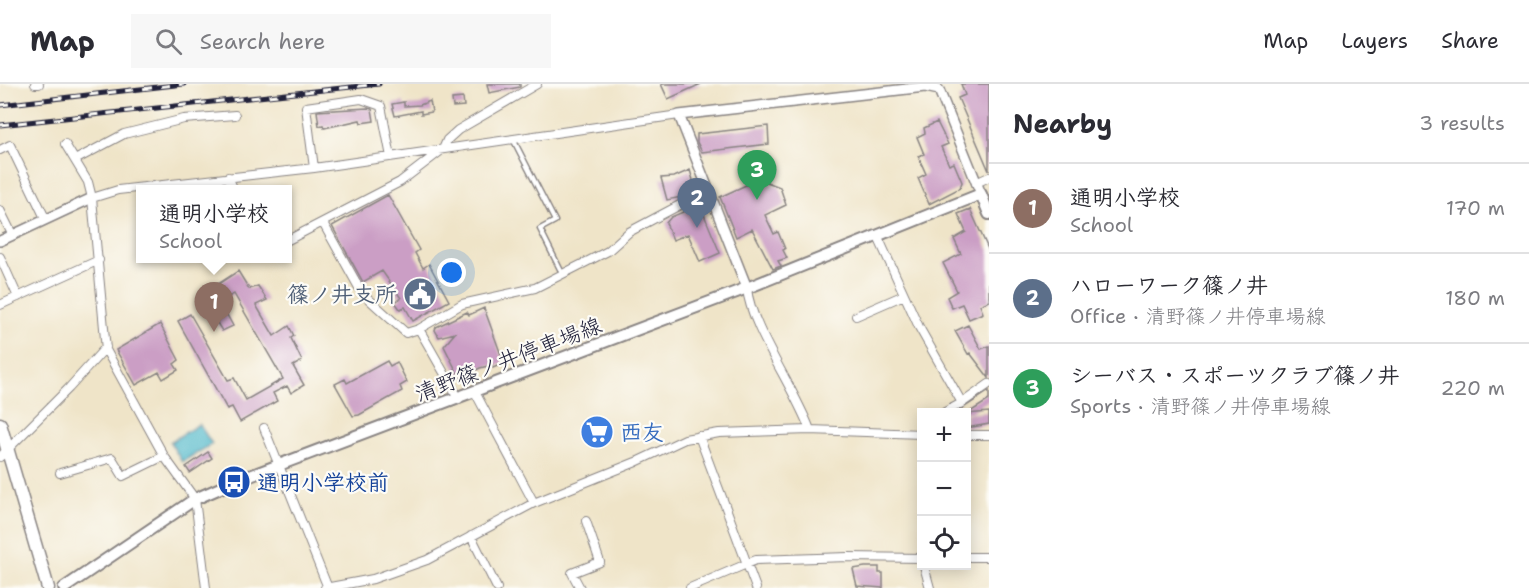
<!DOCTYPE html>
<meta charset="utf-8">
<style>
body{margin:0;font-family:"Shantell Sans","Klee One",sans-serif;background:#f7f7f7;color:#2b2b33}
.controls{position:absolute;right:18px;bottom:18px;display:grid;overflow:hidden;border-radius:0px;box-shadow:0 3px 15px #0003}
.controls button{width:54px;height:54px;display:grid;place-items:center;padding:0;border:0;border-bottom:2px solid #e1e1e2;background:#fff;color:#2b2b33;font:30px sans-serif}
.you{position:absolute;left:452px;top:189px;width:21px;height:21px;margin:-15px;border:4px solid #fff;border-radius:50%;background:#1a73e8;box-shadow:0 0 0 9px #1a73e833}
.badge{display:grid;place-items:center;width:39px;height:39px;border-radius:50%;background:#ea580c;color:#fff;font-size:20px;font-weight:700}
.pin{position:absolute;translate:-50% -50px;filter:drop-shadow(0 2px 3px #0008)}
.pin::after{content:'';position:absolute;top:32px;width:21px;height:18px;background:inherit;clip-path:polygon(0 0,100% 0,50% 100%)}
.popup{position:absolute;left:136px;top:101px;width:156px;height:78px;box-sizing:border-box;display:grid;place-content:center;border-radius:0px;background:#fff;filter:drop-shadow(0 2px 4px #0005);font-size:20px;white-space:nowrap;color:#7c7c81}
.popup b{font-size:22px;color:#2b2b33}
.popup::after{content:'';position:absolute;left:50%;top:100%;margin-left:-12px;border:12px solid transparent;border-top-color:#fff}
.list{margin:0;padding:0;list-style:none}
h2{display:flex;justify-content:space-between;align-items:center;height:78px;margin:0;padding:0 24px;font-size:26px}
h2 small{font-size:20px;font-weight:400;color:#7c7c81}
.list li{display:grid;grid-template-columns:39px 1fr auto;gap:18px;align-items:center;box-sizing:border-box;height:90px;padding:0 24px;border-top:2px solid #e1e1e2}
.list b{display:block;font-size:22px;white-space:nowrap}
.list p{margin:0;font-size:20px;white-space:nowrap;color:#7c7c81}
.list em{font-size:20px;font-style:normal;color:#7c7c81}
.icon{flex:none;width:33px;height:33px;fill:none;stroke:currentColor;stroke-width:2;stroke-linecap:round;stroke-linejoin:round}
.map{position:relative;flex:none;width:989px;height:504px;overflow:hidden}
header{display:flex;align-items:center;gap:36px;box-sizing:border-box;height:84px;padding:0 30px;background:#fff;border-bottom:2px solid #e1e1e2}
header strong{font-size:28px}
nav{display:flex;gap:33px;margin-inline-start:auto;font-size:21px}
.search{width:420px;height:54px;background:#f7f7f7;display:flex;align-items:center;gap:15px;box-sizing:border-box;padding:0 21px;border-radius:0px;color:#7c7c81;font-size:22px}
main{display:flex}
aside{flex:1;background:#fff}
.map>svg:first-child{display:block}
</style>
<header>
<strong>Map</strong>
<div class="search"><svg class="icon" aria-label="search" viewBox="0 0 24 24"><circle cx="10" cy="10" r="6"/><path d="M15 15l6 6"/></svg>Search here</div>
<nav><a>Map</a><a>Layers</a><a>Share</a></nav>
</header>
<main>
<div class="map">
<svg width="989" height="504" viewBox="0 0 989 504">
<rect width="100%" height="100%" fill="#fdfcf7"/>
<filter id="ink" filterUnits="userSpaceOnUse"><feTurbulence type="fractalNoise" baseFrequency=".0167" numOctaves="2"/><feDisplacementMap in="SourceGraphic" scale="12" xChannelSelector="R" yChannelSelector="G"/><feConvolveMatrix kernelMatrix="1 2 1 2 8 2 1 2 1" color-interpolation-filters="sRGB"/></filter>
<filter id="wash" filterUnits="userSpaceOnUse"><feTurbulence type="fractalNoise" baseFrequency=".008" numOctaves="4" result="noise"/><feDisplacementMap in="SourceGraphic" scale="24" xChannelSelector="R" yChannelSelector="G"/><feGaussianBlur stdDeviation="1.35" result="paint"/><feColorMatrix in="noise" values="0 0 0 0 0 0 0 0 0 0 0 0 0 0 0 0 0 1.4 0 .05"/><feComposite in="paint" operator="in"/></filter>
<g filter="url(#wash)">
<rect width="100%" height="100%" fill="#efe4c8"/>
<path fill="#4ab5c8" stroke="#366c82" stroke-width="1.5" d="M199,340L212,360L182,378L170,358Z"/>
<g id="blocks">
<path fill="#cb9ec5" d="M487,0H520V3L489,9Z
M661,0H701L668,15Z
M961,0H989V87L958,14L965,11Z
M463,14L464,22L453,23L452,15Z
M430,17L432,28L421,30V27L395,32L392,20L404,18V22L420,21Z
M368,24L372,25L374,37L361,39L360,36L324,44L323,41L319,42L317,27Z
M937,38L948,60L941,63L949,81L954,79L962,98L960,104L929,120L918,94L926,90L918,72L924,70L917,53L925,49L924,44Z
M768,42L769,60L702,68L697,58V50Z
M690,86L695,103L682,110V113L667,116L661,94L674,93Z
M759,95L780,103L786,121L765,131L774,150L778,148L785,165L783,166L787,174L778,177L781,182L773,185L752,145L736,153L720,113Z
M388,111L419,166L415,169L423,184L429,180L449,217L413,237L405,223L400,225L395,218L401,214L382,187L363,198L332,142Z
M700,121L720,169L700,178L688,150L673,156L666,139L671,133Z
M970,125L989,167V217L980,221L983,229L969,235L962,220L952,224L947,213L957,207L943,179L961,170L954,155L966,148L958,130Z
M238,187L249,205L258,202L267,216L256,221L274,252L289,242L294,252L291,254L302,277L293,282L304,301L291,309L287,302L273,309L277,317L240,338L232,323L227,325L178,237L190,230L228,296L234,294L246,316L283,295L234,210L214,220L206,208Z
M222,222L233,242L222,247L209,226Z
M484,224L504,279L493,284L492,281L480,284L460,294L444,262L455,249L439,253L435,246L436,243L467,228L469,231Z
M160,240L179,276L174,280L178,286L163,295L159,288L136,301L116,266Z
M968,241L981,265L989,262V294L970,269L968,270L955,247Z
M387,277L390,282L397,278L407,298L400,302L402,307L359,331L353,332L335,300L345,295L347,299Z
M989,307V316L970,328H957Z
M989,328V340L966,344V330Z
M208,368L212,374L190,389L186,383Z
M865,483H879V489H883V504L857,502L853,485Z"/>
</g>
</g>
<g filter="url(#ink)">
<use href="#blocks" fill-opacity="0" stroke="#888382" stroke-width="1.5"/>
<g fill="none" stroke-linecap="round" stroke-linejoin="round">
<defs>
<path id="service" d="M513,55L555,137L540,145L562,189"/>
<path id="minor" d="M35,0H39
M65,60L88,98L92,114L106,266L164,372L195,415L206,504
M0,66L10,61L45,134
M75,76L124,50L184,35L235,31
M314,84L306,23L361,15L381,22L391,73
M228,93L234,106
M976,99L989,93
M92,114L118,106L314,84L679,31
M0,126L12,150
M323,139L362,209L406,249L419,245L462,220L535,204L608,167L629,148L710,105
M878,153L919,243L962,319L945,328
M288,156L400,98L443,65L447,56L458,46L537,0
M0,173L18,213
M747,204C750,242 795,305 810,346
M0,221L99,176
M856,232L904,211
M419,245L459,315
M475,308L534,419
M962,319L989,300
M264,344L328,504
M966,351H989
M699,352L756,504
M0,373L69,304L106,263
M60,389L112,374L123,392L164,372
M471,452L497,504
M966,473H989
M924,482L930,504
M325,504L373,495L427,476L534,419L636,378L685,355L719,349L810,346L922,350
M580,504L572,489L600,478L586,437
M690,504L756,476L848,473L922,474"/>
<path id="tertiary" d="M0,157L92,114
M747,204L679,31L925,3L939,6L981,110"/>
<path id="secondary" d="M64,504L195,415L234,398L747,204L981,110L989,130"/>
<path id="primary" d="M0,340L48,504"/>
</defs>
<use href="#service" stroke="#888382" stroke-width="7"/>
<use href="#minor" stroke="#888382" stroke-width="10"/>
<use href="#tertiary" stroke="#888382" stroke-width="12"/>
<use href="#secondary" stroke="#888382" stroke-width="14"/>
<use href="#primary" stroke="#888382" stroke-width="15"/>
<use href="#service" stroke="#fff" stroke-width="4"/>
<use href="#minor" stroke="#fff" stroke-width="8"/>
<use href="#tertiary" stroke="#fff" stroke-width="9"/>
<use href="#secondary" stroke="#fff" stroke-width="10"/>
<use href="#primary" stroke="#fff" stroke-width="12"/>
<defs>
<path id="rail" d="M0,21L184,0
M0,41L379,0"/>
</defs>
<use href="#rail" stroke="#22223b" stroke-width="5"/>
<use href="#rail" stroke="#fdfcf7" stroke-width="3" stroke-dasharray="9" stroke-linecap="butt"/>
</g>
</g>
<defs>
<symbol id="civic-disc" viewBox="-11 -11 22 22"><circle r="9.5" fill="#5c6f8a" stroke="#fdfcf7"/><path d="M-.6-6.5H3V-4.5H.6V-3L4-1V1h2V6H-6V1h2V-1L-.6-3ZM-1.2 2.5V6h2.4V2.5Z" fill="#fff"/></symbol>
<symbol id="supermarket-disc" viewBox="-11 -11 22 22"><circle r="9.5" fill="#3f7fe0" stroke="#fdfcf7"/><path d="M-6-5.5h2.5l.6 2H6L4.5 2H-2.5L-4.4-4H-6ZM-1.5 3.2a1.3 1.3 0 1 0 .1 0ZM3 3.2a1.3 1.3 0 1 0 .1 0Z" fill="#fff"/></symbol>
<symbol id="bus-disc" viewBox="-11 -11 22 22"><circle r="9.5" fill="#1a4fb4" stroke="#fdfcf7"/><path d="M-5-6H5V4H4V6H2V4H-2V6H-4V4H-5ZM-3.5-4V0h7V-4ZM-3.5 1.2v1.5H-2V1.2ZM2 1.2v1.5H3.5V1.2Z" fill="#fff"/></symbol>
</defs>
<g fill-rule="evenodd">
<use href="#civic-disc" x="401" y="191" width="38" height="38"/>
<use href="#supermarket-disc" x="578" y="329" width="38" height="38"/>
<use href="#bus-disc" x="215" y="379" width="38" height="38"/>
</g>
<g text-anchor="middle" stroke-width="4.5" stroke-linejoin="round" paint-order="stroke">
<g font-size="22" font-weight="bold" fill="#4e5e75" stroke="#fdfcf7" text-anchor="end">
<text x="397" y="218">篠ノ井支所</text>
</g>
<g font-size="22" fill="#22223b" stroke="#fdfcf7">
<text transform="translate(508 275) rotate(-21)" y="8">清野篠ノ井停車場線</text>
</g>
<g font-size="22" font-weight="bold" fill="#366cbe" stroke="#fdfcf7" text-anchor="start">
<text x="620" y="356">西友</text>
</g>
<g font-size="22" font-weight="bold" fill="#164399" stroke="#fdfcf7" text-anchor="start">
<text x="257" y="406">通明小学校前</text>
</g>
</g>
</svg>
<div class="controls">
<button>+</button>
<button>−</button>
<button><svg class="icon" aria-label="locate" viewBox="0 0 24 24"><circle cx="12" cy="12" r="6"/><path d="M12 2v4M12 18v4M2 12h4M18 12h4"/></svg></button>
</div>
<div class="you"></div>
<div class="pin badge" style="left:214px;top:248px;background:#8d6e63">1</div>
<div class="popup"><b>通明小学校</b>School</div>
<div class="pin badge" style="left:697px;top:144px;background:#5c6f8a">2</div>
<div class="pin badge" style="left:757px;top:116px;background:#2e9e5b">3</div>
</div>
<aside>
<h2>Nearby<small>3 results</small></h2>
<ul class="list">
<li><span class="badge" style="background:#8d6e63">1</span><div><b>通明小学校</b><p>School</p></div><em>170 m</em></li>
<li><span class="badge" style="background:#5c6f8a">2</span><div><b>ハローワーク篠ノ井</b><p>Office · 清野篠ノ井停車場線</p></div><em>180 m</em></li>
<li><span class="badge" style="background:#2e9e5b">3</span><div><b>シーバス・スポーツクラブ篠ノ井</b><p>Sports · 清野篠ノ井停車場線</p></div><em>220 m</em></li>
</ul>
</aside>
</main>
